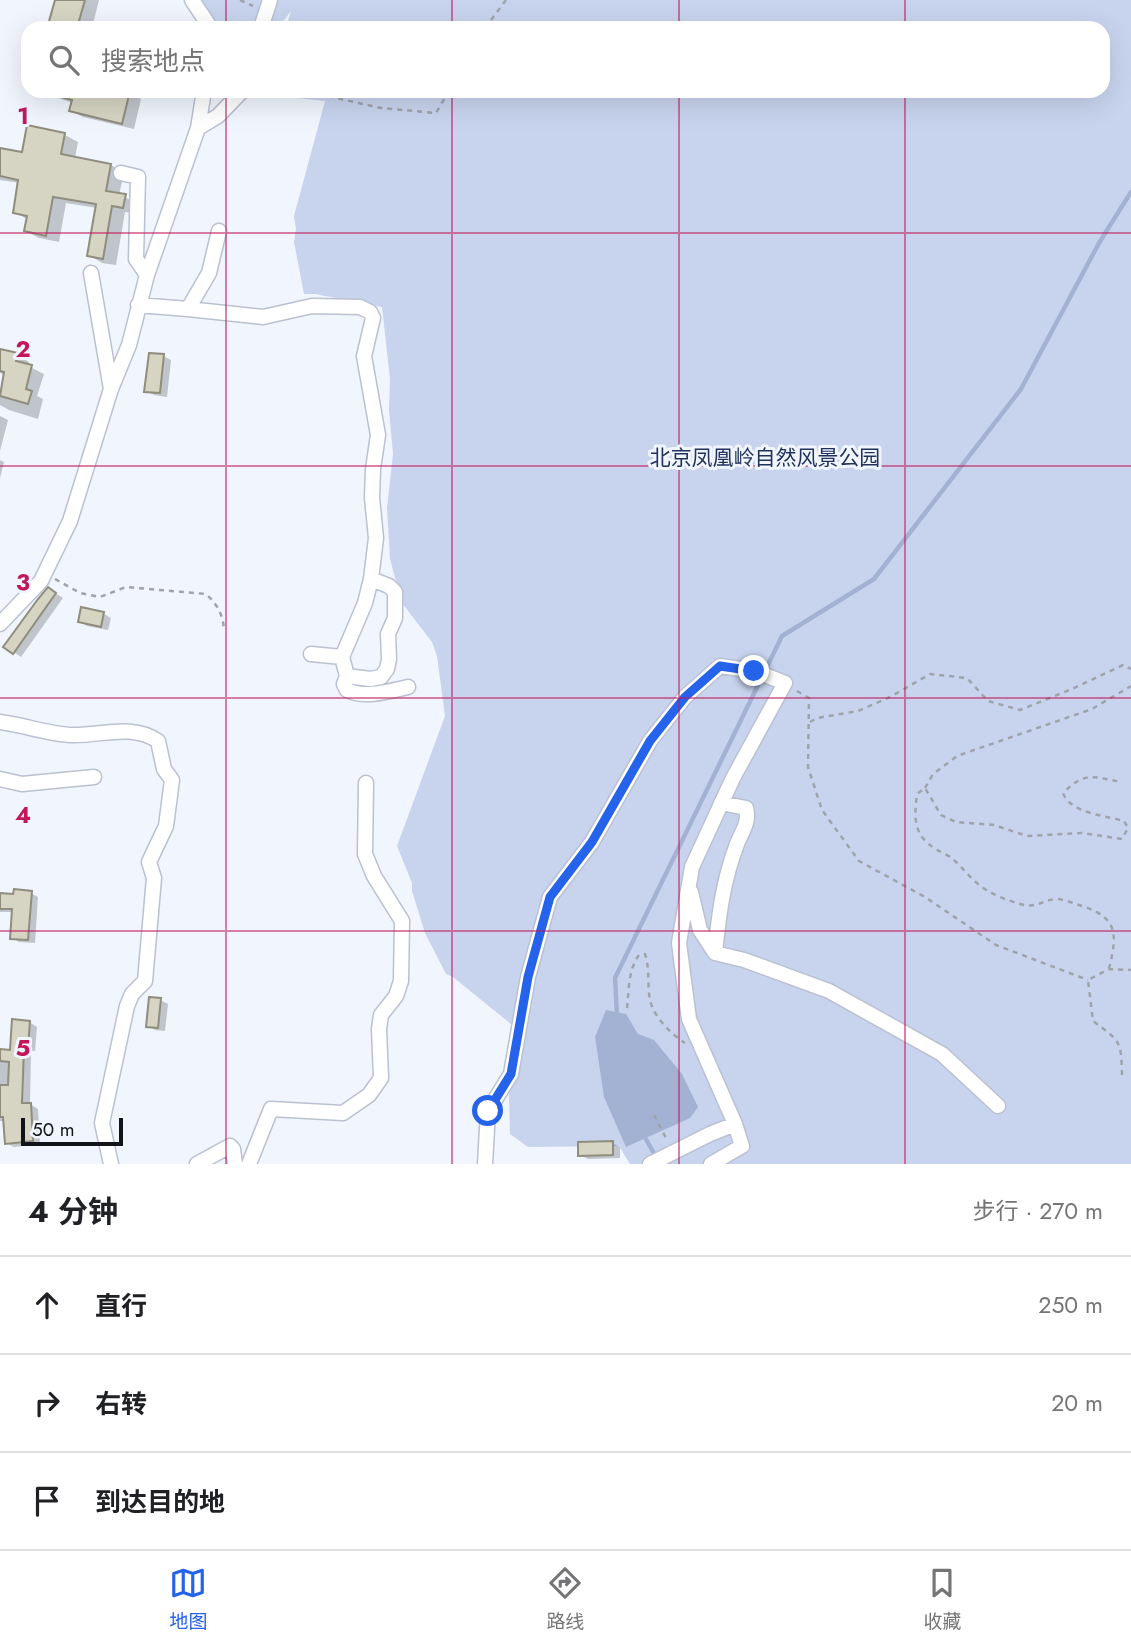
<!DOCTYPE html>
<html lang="zh">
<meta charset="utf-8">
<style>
body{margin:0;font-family:Jost,"Noto Sans SC",sans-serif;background:#f2f2f2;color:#202124}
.scale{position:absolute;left:21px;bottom:18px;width:102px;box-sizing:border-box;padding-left:7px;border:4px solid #111419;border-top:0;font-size:19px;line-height:24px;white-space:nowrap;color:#111419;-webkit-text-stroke:5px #f0f5fe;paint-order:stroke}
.stop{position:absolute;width:21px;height:21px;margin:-16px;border:5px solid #2563eb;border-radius:50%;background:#fff}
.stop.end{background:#2563eb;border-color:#fff;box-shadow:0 2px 7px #0008}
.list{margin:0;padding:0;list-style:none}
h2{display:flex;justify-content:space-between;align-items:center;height:91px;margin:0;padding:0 28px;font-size:30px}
h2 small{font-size:23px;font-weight:400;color:#757577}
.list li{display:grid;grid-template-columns:46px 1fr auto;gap:21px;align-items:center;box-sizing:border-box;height:98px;padding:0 28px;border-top:2px solid #e0e0e0}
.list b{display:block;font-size:26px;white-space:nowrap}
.list em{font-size:23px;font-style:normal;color:#757577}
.icon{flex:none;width:38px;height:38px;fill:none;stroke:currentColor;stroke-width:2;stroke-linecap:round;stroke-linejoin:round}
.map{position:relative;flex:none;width:1131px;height:1164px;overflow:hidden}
.search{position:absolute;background:#fff;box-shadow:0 7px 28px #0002;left:21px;right:21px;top:21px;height:77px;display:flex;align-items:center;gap:18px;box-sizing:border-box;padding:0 24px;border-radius:21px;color:#757577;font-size:26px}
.sheet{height:385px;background:#fff}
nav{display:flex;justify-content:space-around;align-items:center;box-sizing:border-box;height:98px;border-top:2px solid #e0e0e0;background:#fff;font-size:19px;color:#757577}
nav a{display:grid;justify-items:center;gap:4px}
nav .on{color:#2563eb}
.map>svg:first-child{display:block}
</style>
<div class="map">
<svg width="1131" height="1164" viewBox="0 0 1131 1164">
<rect width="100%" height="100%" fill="#f0f5fe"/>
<path fill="#c8d4ee" d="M197,0H1131V1164H630L619,1146L528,1147L510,1134L509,1096L517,1029L453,977L446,974L425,933L412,891V883L397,846L445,716L437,656L432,642L402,603L390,559L387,508L393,454L389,410L390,379L382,307L315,294H304L294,242L296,229L294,216L325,101L276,96L274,91H1103V28H286L291,11L278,28H210Z"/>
<path fill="#a3b2d2" d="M606,1010L626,1014L638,1034L654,1040L682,1074L698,1107L690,1118L626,1147L604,1097L595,1037Z"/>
<path fill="#0003" d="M57,0H99L92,28H57L50,24Z
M37,91H126L141,99L134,129L83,117L71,111L73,103Z
M29,128L65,135L78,142L75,158L111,165L124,173L119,195L138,203L136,214L125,212L116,265L102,263L89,255L97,208L66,203L59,242L39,238L26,231L28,220L15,212L20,183L0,180V150L23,154Z
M0,350L17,355L29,362L28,366L44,374L37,396L43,399L38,419L9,410L0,405V394L5,375L0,373Z
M163,356L171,360L167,397L154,395L146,391Z
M0,416L8,420L0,451Z
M0,460L4,462L0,478Z
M49,589L63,598L21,657L6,647Z
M83,609L104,614L111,618L108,630L87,626L80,621Z
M31,893L38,897L35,943L19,942L12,938L14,912H0V895L15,896Z
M160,1000L168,1004L165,1031L155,1030L148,1026Z
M29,1022L37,1027L35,1051H31L30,1104L38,1109L40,1144L14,1147L6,1143L5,1121H0V1051L11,1052Z
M612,1143L620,1147V1158L588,1159L580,1155Z"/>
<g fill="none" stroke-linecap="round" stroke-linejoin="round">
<path stroke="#a3b2d2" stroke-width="4.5" d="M617,1016L615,978L782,636L874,579L1021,389L1099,243L1131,192
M643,1134L656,1157"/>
</g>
<path fill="#d6d5c3" stroke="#8f8d7d" stroke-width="2" d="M55,0H85L77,28L48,25Z
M52,91H130L122,124L69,111L72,100L51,94Z
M27,125L65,133L61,154L111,164L106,191L126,194L123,208L112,206L103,259L87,256L96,204L53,197L46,236L24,231L27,216L13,213L18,180L0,176V148L22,152Z
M0,349L18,353L16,361L32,365L26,389L32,391L28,404L0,396L4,372L0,371Z
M149,353L164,354L160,393L144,392Z
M48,587L56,593L13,654L3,647L38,599Z
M81,607L104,612L101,627L78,622Z
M14,889L32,891L28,940L10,939L12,909H0V893L13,894Z
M149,997L161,998L158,1028L146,1027Z
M12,1019L30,1021L28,1048H24L22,1103H31L33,1141L5,1144L3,1117H0V1085H8L9,1062L0,1061V1049L10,1050Z
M613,1141V1155L578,1156V1142Z"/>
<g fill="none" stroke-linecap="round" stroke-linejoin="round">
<defs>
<path id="minor" d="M192,0L208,24V28
M261,28L270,0
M198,128L204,91
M121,173L138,177L136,259L147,275
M91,273L111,389
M138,305L188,309L209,273L219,231
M188,309L263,317L312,306L360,307L370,312L373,318L364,356L378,435L373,469L372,498L376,538L371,579L365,603L342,657L347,676L370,679L381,677L387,669L389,659L388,634L395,618V592L389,586L371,579
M0,624L41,581L70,521L111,389L129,345L147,275L198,128L218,116L242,91
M311,654L342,657
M347,676L344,684L347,690C365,699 390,691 408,687
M0,722C24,725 48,734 71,735C102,736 131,723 158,741L164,769L172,780L166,826L149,862L154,878L145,981L132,994L127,1006L102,1123L111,1164
M0,779L22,784L94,777
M691,892L700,930L715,953L744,960L829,991L942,1054L998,1106
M715,953C719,914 723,881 737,844C742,831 750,822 746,808L721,803
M197,1164L230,1146L233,1149L235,1164
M249,1164L271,1109L343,1113L369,1095L381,1078L379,1029L381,1015L396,996L401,981L402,921L374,876L365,854L366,783
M485,1164L488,1111L511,1074L528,977L550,897L592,842L650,741L685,697L720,666L755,671L785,683L733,778L692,867L679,943L689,1019L735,1124
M650,1164L710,1134L735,1124L742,1146L711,1164"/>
</defs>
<use href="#minor" stroke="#bac1d1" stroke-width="17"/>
<path stroke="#9fa3aa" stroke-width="2.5" stroke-dasharray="5 5" stroke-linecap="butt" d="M240,0L253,6
M485,28L506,0
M279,91L314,93L381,108L436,113L449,91
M55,579L80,593L100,597L126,587L206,594C218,605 223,615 224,630
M797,691L809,698L808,767L822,810L859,861L925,897L996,945L1088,980
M810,722L817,718L858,711L890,697L930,674L967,678L988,701L1020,710L1072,689L1123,665L1131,669
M925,788L933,774L957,756L1092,709L1131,686
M1109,969C1117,935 1119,918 1082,906C1075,904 1064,899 1056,899C1042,900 1037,909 1020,904C1006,900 988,893 977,883C967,875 960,864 950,857C946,854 940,852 936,849C913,836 914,817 917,794L925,788L941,815L956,822L994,825L1027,836L1082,833L1122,839L1128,828L1124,821C1106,816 1070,813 1063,793C1085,771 1093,777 1122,782
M627,1008C629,990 628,970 639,955L645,954C650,969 647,984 650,1000C653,1016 671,1034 685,1043
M1122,1075C1121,1040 1121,1042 1093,1021L1088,980L1109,969L1131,970
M654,1115L667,1140"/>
<use href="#minor" stroke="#fff" stroke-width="14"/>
</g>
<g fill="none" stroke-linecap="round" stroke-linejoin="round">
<path stroke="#2563eb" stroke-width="9" d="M488,1111L511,1074L528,977L550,897L592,842L650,741L685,697L720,666L754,671"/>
</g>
<path fill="none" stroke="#c2185b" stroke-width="2" stroke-opacity="0.55" d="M226,0V28M452,0V28M679,0V28M905,0V28M226,91V1164M452,91V1164M679,91V1164M905,91V1164M0,233H1131M0,466H1131M0,698H1131M0,931H1131"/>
<g text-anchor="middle" stroke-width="6" stroke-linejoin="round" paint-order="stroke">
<g font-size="21" fill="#21335d" stroke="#f0f5fe">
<text x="765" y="465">北京凤凰岭自然风景公园</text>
</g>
</g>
<g font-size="23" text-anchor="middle" font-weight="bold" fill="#c2185b" stroke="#f0f5fe" stroke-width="6" stroke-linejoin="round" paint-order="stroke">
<text x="23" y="124">1</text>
<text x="23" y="357">2</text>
<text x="23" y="590">3</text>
<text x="23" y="823">4</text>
<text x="23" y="1056">5</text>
</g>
</svg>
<div class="scale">50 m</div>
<div class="stop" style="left:488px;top:1111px"></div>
<div class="stop end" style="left:754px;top:671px"></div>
<div class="search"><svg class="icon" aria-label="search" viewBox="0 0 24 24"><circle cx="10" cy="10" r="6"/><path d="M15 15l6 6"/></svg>搜索地点</div>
</div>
<section class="sheet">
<h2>4 分钟<small>步行 · 270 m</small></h2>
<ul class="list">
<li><svg class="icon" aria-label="ahead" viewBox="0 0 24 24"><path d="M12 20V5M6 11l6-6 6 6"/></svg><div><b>直行</b></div><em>250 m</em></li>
<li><svg class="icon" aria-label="right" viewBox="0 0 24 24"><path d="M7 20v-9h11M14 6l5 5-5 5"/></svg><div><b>右转</b></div><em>20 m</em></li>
<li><svg class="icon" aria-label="arrive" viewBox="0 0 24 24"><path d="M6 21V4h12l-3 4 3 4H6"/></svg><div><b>到达目的地</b></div></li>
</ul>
</section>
<nav>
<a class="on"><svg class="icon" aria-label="map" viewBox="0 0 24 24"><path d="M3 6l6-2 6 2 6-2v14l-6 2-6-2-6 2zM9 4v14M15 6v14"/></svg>地图</a>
<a><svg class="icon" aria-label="directions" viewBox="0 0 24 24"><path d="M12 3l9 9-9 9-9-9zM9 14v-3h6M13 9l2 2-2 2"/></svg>路线</a>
<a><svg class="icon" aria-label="saved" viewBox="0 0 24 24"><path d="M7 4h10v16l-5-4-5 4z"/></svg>收藏</a>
</nav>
